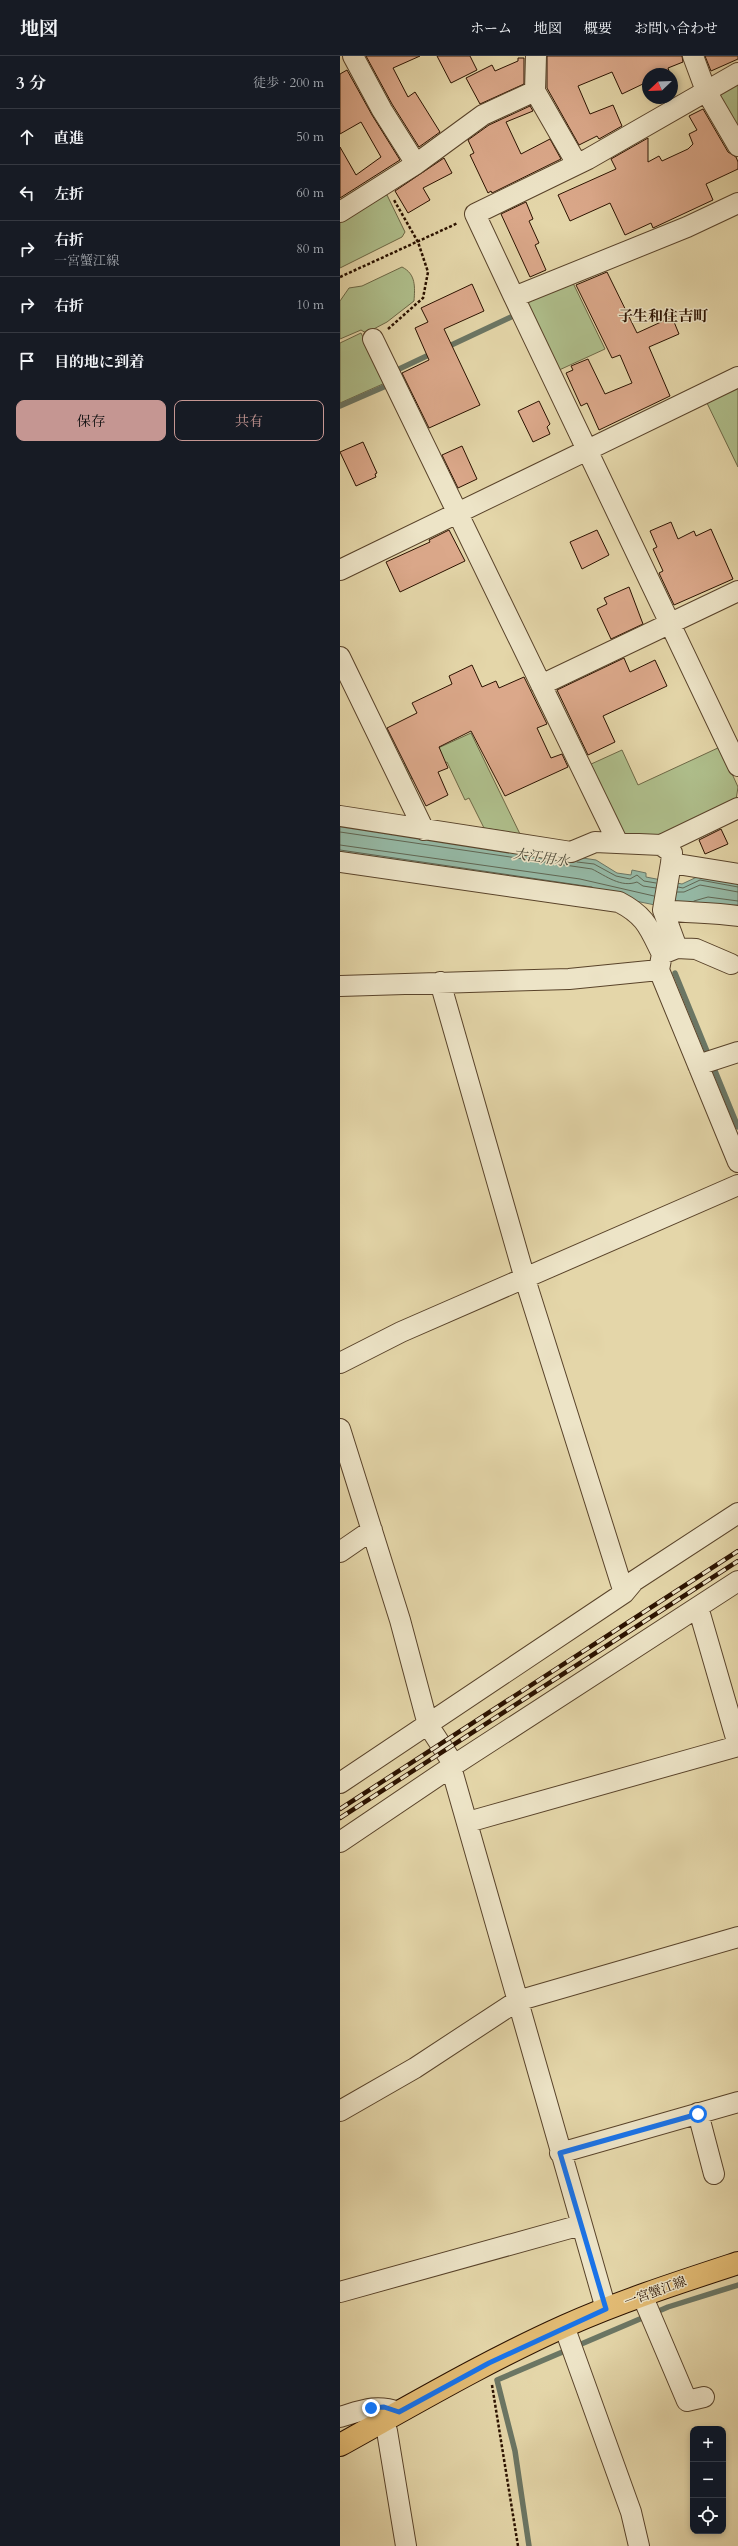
<!DOCTYPE html>
<html lang="ja">
<meta charset="utf-8">
<style>
body{margin:0;font-family:Cardo,"Noto Serif JP",serif;background:#242831;color:#f1f3f6}
.controls{position:absolute;right:12px;bottom:12px;display:grid;overflow:hidden;border-radius:8px;box-shadow:0 2px 6px #0003}
.controls button{width:36px;height:36px;display:grid;place-items:center;padding:0;border:0;border-bottom:1px solid #363941;background:#171b24;color:#f1f3f6;font:20px sans-serif}
.compass{position:absolute;left:302px;top:12px;width:36px;height:36px;border-radius:50%;background:#171b24;box-shadow:0 2px 6px #0003;rotate:247deg}
.stop{position:absolute;width:12px;height:12px;margin:-9px;border:3px solid #1a73e8;border-radius:50%;background:#fff}
.stop.end{background:#1a73e8;border-color:#fff;box-shadow:0 1px 4px #0008}
.list{margin:0;padding:0;list-style:none}
h2{display:flex;justify-content:space-between;align-items:center;height:52px;margin:0;padding:0 16px;font-size:17px}
h2 small{font-size:13px;font-weight:400;color:#9ea1a6}
.list li{display:grid;grid-template-columns:26px 1fr auto;gap:12px;align-items:center;box-sizing:border-box;height:56px;padding:0 16px;border-top:1px solid #363941}
.list b{display:block;font-size:15px;white-space:nowrap}
.list p{margin:0;font-size:13px;white-space:nowrap;color:#9ea1a6}
.list em{font-size:13px;font-style:normal;color:#9ea1a6}
.actions{display:flex;gap:8px;padding:12px 16px}
.actions a{flex:1;padding:9px 0;border:1px solid #c59692;border-radius:8px;text-align:center;font-size:14px;color:#c59692}
.actions .main{background:#c59692;color:#111}
.icon{flex:none;width:22px;height:22px;fill:none;stroke:currentColor;stroke-width:2;stroke-linecap:round;stroke-linejoin:round}
.map{position:relative;flex:none;width:398px;height:2490px;overflow:hidden}
header{display:flex;align-items:center;gap:24px;box-sizing:border-box;height:56px;padding:0 20px;background:#171b24;border-bottom:1px solid #363941}
header strong{font-size:19px}
nav{display:flex;gap:22px;margin-inline-start:auto;font-size:14px}
main{display:flex}
aside{flex:1;background:#171b24}
.map>svg:first-child{display:block}
</style>
<header>
<strong>地図</strong>
<nav><a>ホーム</a><a>地図</a><a>概要</a><a>お問い合わせ</a></nav>
</header>
<main>
<aside>
<h2>3 分<small>徒歩 · 200 m</small></h2>
<ul class="list">
<li><svg class="icon" aria-label="ahead" viewBox="0 0 24 24"><path d="M12 20V5M6 11l6-6 6 6"/></svg><div><b>直進</b></div><em>50 m</em></li>
<li><svg class="icon" aria-label="left" viewBox="0 0 24 24"><path d="M17 20v-9H6M10 6l-5 5 5 5"/></svg><div><b>左折</b></div><em>60 m</em></li>
<li><svg class="icon" aria-label="right" viewBox="0 0 24 24"><path d="M7 20v-9h11M14 6l5 5-5 5"/></svg><div><b>右折</b><p>一宮蟹江線</p></div><em>80 m</em></li>
<li><svg class="icon" aria-label="right" viewBox="0 0 24 24"><path d="M7 20v-9h11M14 6l5 5-5 5"/></svg><div><b>右折</b></div><em>10 m</em></li>
<li><svg class="icon" aria-label="arrive" viewBox="0 0 24 24"><path d="M6 21V4h12l-3 4 3 4H6"/></svg><div><b>目的地に到着</b></div></li>
</ul>
<div class="actions"><a class="main">保存</a><a>共有</a></div>
</aside>
<div class="map">
<svg width="398" height="2490" viewBox="0 0 398 2490">
<rect width="100%" height="100%" fill="#e4d6a9"/>
<filter id="stains"><feTurbulence type="fractalNoise" baseFrequency=".005" numOctaves="4"/><feColorMatrix values="0 0 0 0 .2 0 0 0 0 .09 0 0 0 0 .02 0 0 0 .5 -.17"/></filter>
<radialGradient id="worn" r=".72"><stop offset=".6" stop-color="#630" stop-opacity="0"/><stop offset="1" stop-color="#630" stop-opacity=".3"/></radialGradient>
<path fill="#afbf8c" stroke="#6d6846" d="M398,27V84L374,40Z
M40,139H47L65,176L62,181L0,212V163Z
M62,211C76,218 75,231 74,245L47,266L26,277L21,274L0,283V245L9,232L22,230Z
M232,225L265,293L217,315L187,253L190,242Z
M21,277L45,327L0,347V287Z
M397,330L398,332V411L366,345Z
M131,677L180,778L144,772L129,742L125,744L107,706L68,724L61,709Z
M380,691L398,731L396,744L311,783L282,779L249,709L282,694L298,729Z"/>
<path fill="#95b9a6" stroke="#6b7664" d="M0,766L256,804L277,817L291,819L292,814L306,817V821L342,828L359,820L398,828V854L320,850L271,840L0,798Z"/>
<g fill="none" stroke-linecap="round" stroke-linejoin="round">
<path stroke="#606653" stroke-width="1" d="M0,776L252,813C266,820 281,832 297,826L303,830L316,832
M0,789L240,823L314,840
M0,794L252,831
M237,806L254,808L276,820L290,823L297,819L304,825L316,827
M338,831L343,832L360,824L398,831
M337,836H344L360,829L398,836
M354,845L368,841L398,845"/>
<path stroke="#6b7664" stroke-width="5.5" d="M105,292L171,261
M57,314L93,297
M0,350L46,330
M335,917L398,1071
M189,2490L175,2395L157,2324L328,2251L398,2229"/>
</g>
<path fill="#dba88a" stroke="#2b1200" d="M26,0H80L53,12L68,41L75,36L100,76L79,91L52,48Z
M97,0H130L137,14L111,27Z
M207,0H342L343,6L328,12L330,18H308V34L305,27L282,38L272,16L238,30L250,58L273,49L282,70L259,83L257,80L239,89L207,32Z
M365,0H398V3L371,15Z
M178,2H184V28L140,48L126,22L152,9L155,15L178,5Z
M7,14L32,59L60,104L0,142V91L16,119L41,101L21,66L0,78V18Z
M190,50L193,55L166,66L181,98L210,83L221,103L152,137L151,135L148,137L130,99L134,97L128,84L149,69Z
M363,53L388,96L396,101L398,106V113L366,128L373,144L313,172L311,167L285,179L270,147L230,165L218,139L276,113L271,103L308,82V106L319,100L322,105L348,93L353,88L349,78L357,74L349,60Z
M104,102L112,117L83,132L90,144L68,157L55,135Z
M186,146L193,163L189,165L199,187L195,189L206,214L190,221L161,158Z
M267,216L297,277L332,261L339,278L309,291L330,340L259,374L247,347L241,350L226,317L233,314L231,310L248,303L265,338L292,327L280,299L272,302L236,229Z
M132,228L144,255L104,273L140,349L89,372L62,317L89,304L75,272L88,266L81,252Z
M199,345L210,368L207,371L210,378L193,386L178,355Z
M23,386L37,417L35,418L36,421L16,430L0,396Z
M122,390L137,423L118,432L102,399Z
M331,466L338,483L354,475L356,480L371,473L393,523L334,549L319,517L323,515L313,493L317,491L310,475Z
M109,474L125,505L60,536L46,506L90,486L89,484Z
M257,474L269,499L242,513L230,486Z
M289,531L303,568L271,583L257,553L267,548L264,542Z
M284,602L290,616L315,604L327,630L263,660L275,686L248,699L217,634Z
M132,609L142,631L156,625L159,632L184,621L207,668L197,672L211,702L222,698L228,711L165,740L131,675L99,691L108,712L98,716L108,739L86,750L47,672L77,657L72,647L112,628L109,620Z
M381,773L388,788L365,798L359,784Z"/>
<g fill="none" stroke-linecap="round" stroke-linejoin="round">
<defs>
<path id="minor" d="M196,0L195,35L237,108
M353,0L366,35L398,90
M76,108L143,59L195,35
M398,147L347,171L174,241L398,710
M0,156L76,108L42,54L13,0
M174,241L135,158L248,103L398,17
M33,283L278,787
M0,514L398,321
M0,601L84,774
M201,629L398,535
M0,760L231,796L255,786L321,789L332,797L331,807L398,818
M321,789L398,752
M0,806L279,846C306,860 309,872 322,898
M331,807L323,854L337,892L322,898L319,914L398,1106
M323,854C349,857 373,856 398,860
M337,892L356,893L391,908
M100,926L185,1223L284,1537
M0,930L229,923L319,914
M358,1009L398,996
M0,1307L61,1276L398,1129
M0,1373L60,1564L88,1669L114,1709
M0,1496L32,1474
M358,1551L398,1689
M111,1711L266,2253
M0,1727L284,1537L294,1525L398,1457
M128,1766L398,1690
M0,1786L111,1711L398,1525
M0,2055L75,2012L177,1945L398,1881
M358,2057L374,2118
M220,2097L398,2046
M0,2236L241,2169
M302,2239L347,2345L364,2341
M224,2270L291,2456L299,2490
M0,2361C23,2354 36,2348 59,2356
M41,2367L47,2375L66,2490"/>
<path id="major" d="M0,2389C74,2348 147,2305 225,2270C281,2245 340,2226 398,2207"/>
</defs>
<use href="#minor" stroke="#59432a" stroke-width="22"/>
<use href="#major" stroke="#2b1200" stroke-width="24"/>
<path stroke="#2b1200" stroke-width="2.5" stroke-dasharray="3 2" stroke-linecap="butt" d="M0,221L118,167
M48,273L83,242L88,216L78,186L54,144
M152,2329L178,2490"/>
<use href="#minor" stroke="#ede4c7" stroke-width="20"/>
<use href="#major" stroke="#e2bb74" stroke-width="22"/>
<defs>
<path id="rail" d="M0,1753L398,1495
M0,1762L398,1505"/>
</defs>
<use href="#rail" stroke="#2b1200" stroke-width="4.5"/>
<use href="#rail" stroke="#ede4c7" stroke-width="3" stroke-dasharray="9" stroke-linecap="butt"/>
</g>
<g fill="none" stroke-linecap="round" stroke-linejoin="round">
<path stroke="#1a73e8" stroke-width="5" d="M31,2352L44,2351L59,2356L149,2307L266,2253L220,2097L358,2058"/>
</g>
<g text-anchor="middle" stroke-width="3" stroke-linejoin="round" paint-order="stroke">
<g font-size="13" fill="#2b1200" stroke="#ede4c7">
<text transform="translate(315 2235) rotate(-20)" y="5">一宮蟹江線</text>
</g>
<g font-size="14" font-style="italic" fill="#504c3a" stroke="#ede4c7">
<text transform="translate(201 801) rotate(8)" y="5">大江用水</text>
</g>
<g font-size="15" font-weight="bold" fill="#2b1200" stroke="#ede4c7">
<text x="323" y="265">子生和住吉町</text>
</g>
</g>
<rect width="100%" height="100%" filter="url(#stains)"/>
<rect width="100%" height="100%" fill="url(#worn)"/>
</svg>
<div class="controls">
<button>+</button>
<button>−</button>
<button><svg class="icon" aria-label="locate" viewBox="0 0 24 24"><circle cx="12" cy="12" r="6"/><path d="M12 2v4M12 18v4M2 12h4M18 12h4"/></svg></button>
</div>
<svg class="compass" viewBox="-18 -18 36 36"><path d="M0-13l5 13h-10z" fill="#e53935"/><path d="M0 13l5-13h-10z" fill="#9ea1a6"/></svg>
<div class="stop" style="left:358px;top:2058px"></div>
<div class="stop end" style="left:31px;top:2352px"></div>
</div>
</main>
